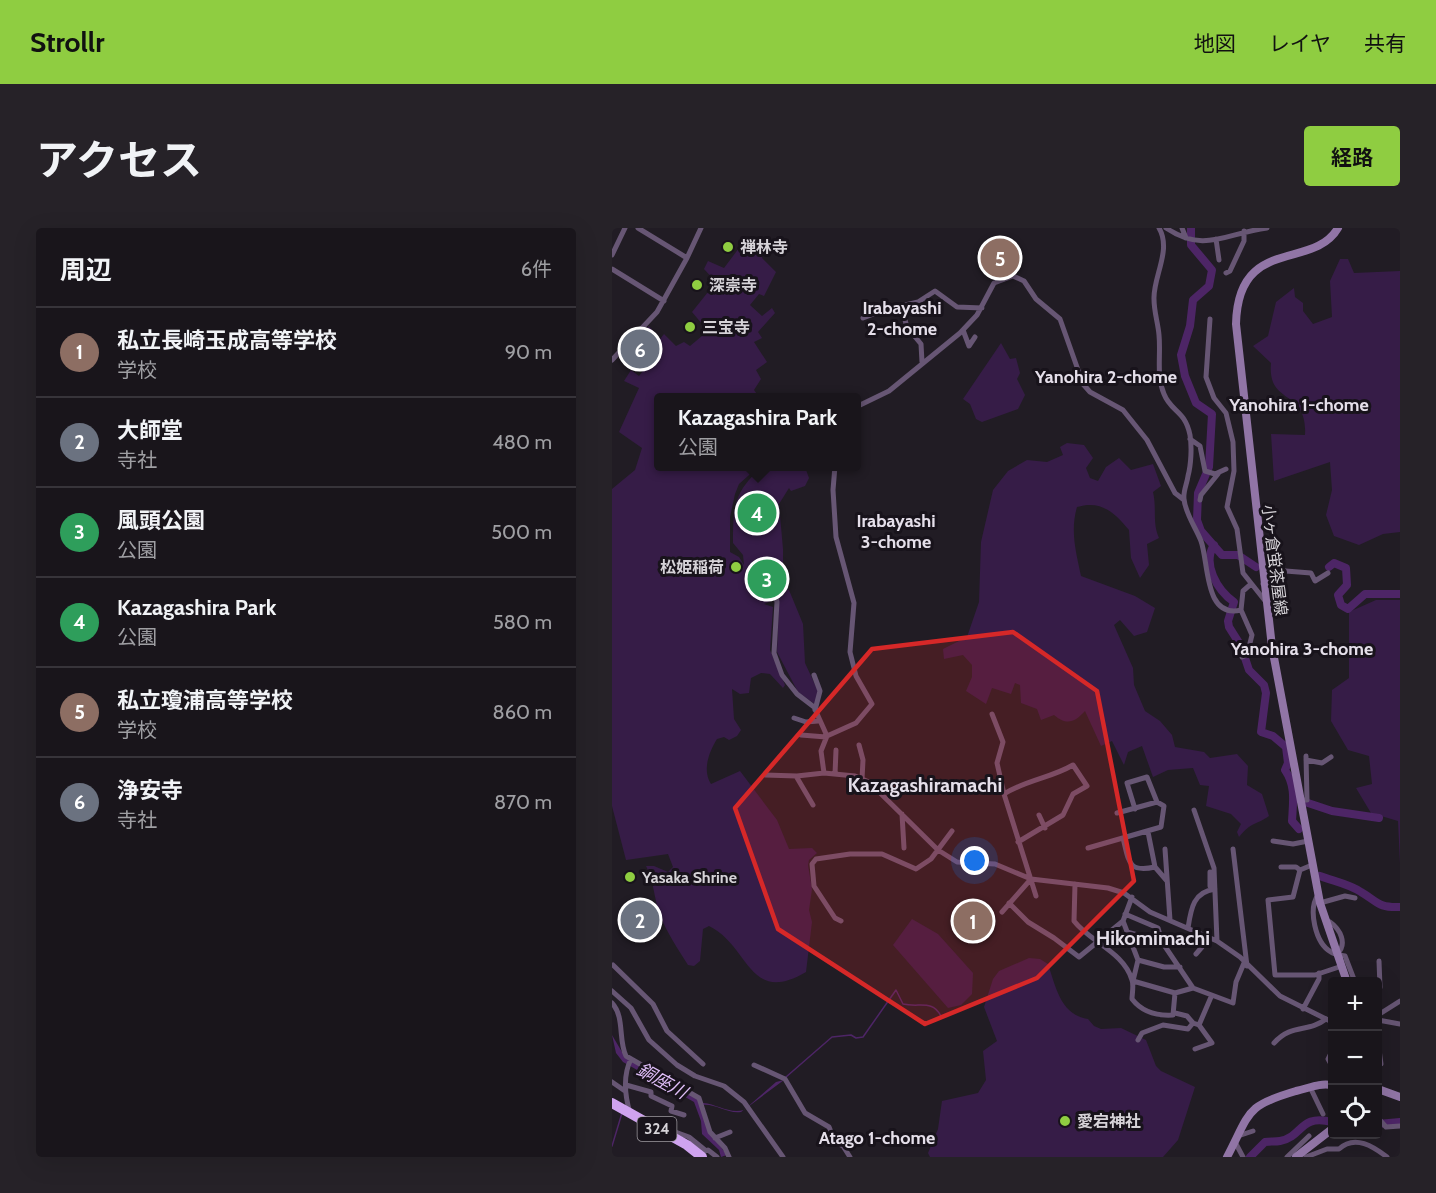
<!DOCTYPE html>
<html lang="ja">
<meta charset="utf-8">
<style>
body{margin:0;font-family:Cabin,"Noto Sans JP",sans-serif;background:#262228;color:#f1f3f6}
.controls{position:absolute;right:18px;bottom:18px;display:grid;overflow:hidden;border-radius:6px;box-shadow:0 6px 24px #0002}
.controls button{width:54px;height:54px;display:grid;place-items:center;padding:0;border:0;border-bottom:2px solid #37343a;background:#19151b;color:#f1f3f6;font:30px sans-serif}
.you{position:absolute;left:363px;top:633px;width:21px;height:21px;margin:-15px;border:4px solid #fff;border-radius:50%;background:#1a73e8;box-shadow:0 0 0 9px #1a73e833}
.badge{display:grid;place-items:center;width:39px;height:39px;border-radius:50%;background:#8fcd41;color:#fff;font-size:20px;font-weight:700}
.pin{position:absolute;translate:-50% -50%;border:3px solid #fff;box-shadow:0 2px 6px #0006}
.popup{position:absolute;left:42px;top:165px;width:207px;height:78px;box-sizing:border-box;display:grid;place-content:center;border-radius:6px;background:#19151b;filter:drop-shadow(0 2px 4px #0005);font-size:20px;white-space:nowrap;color:#9f9fa3}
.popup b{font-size:22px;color:#f1f3f6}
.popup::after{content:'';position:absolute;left:50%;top:100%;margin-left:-12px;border:12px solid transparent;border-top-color:#19151b}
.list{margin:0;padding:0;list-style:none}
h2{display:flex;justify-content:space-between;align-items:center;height:78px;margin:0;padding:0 24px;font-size:26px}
h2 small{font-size:20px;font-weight:400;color:#9f9fa3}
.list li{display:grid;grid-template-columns:39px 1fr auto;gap:18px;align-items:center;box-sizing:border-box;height:90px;padding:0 24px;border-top:2px solid #37343a}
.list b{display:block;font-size:22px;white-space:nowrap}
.list p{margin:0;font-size:20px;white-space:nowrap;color:#9f9fa3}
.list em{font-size:20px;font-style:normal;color:#9f9fa3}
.icon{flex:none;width:33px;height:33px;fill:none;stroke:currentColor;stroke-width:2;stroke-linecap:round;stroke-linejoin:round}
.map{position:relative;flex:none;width:788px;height:929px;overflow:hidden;border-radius:6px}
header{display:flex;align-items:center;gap:36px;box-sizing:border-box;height:84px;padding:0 30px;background:#8fcd41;color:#111}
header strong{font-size:28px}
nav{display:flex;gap:33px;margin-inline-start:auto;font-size:21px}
.intro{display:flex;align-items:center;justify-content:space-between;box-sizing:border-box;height:144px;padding:0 36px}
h1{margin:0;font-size:42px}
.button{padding:15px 27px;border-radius:6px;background:#8fcd41;color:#111;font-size:21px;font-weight:700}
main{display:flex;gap:36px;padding:0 36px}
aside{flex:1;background:#19151b;border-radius:6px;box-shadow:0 6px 24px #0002}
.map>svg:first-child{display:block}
</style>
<header>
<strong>Strollr</strong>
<nav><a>地図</a><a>レイヤ</a><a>共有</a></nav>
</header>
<div class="intro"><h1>アクセス</h1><a class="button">経路</a></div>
<main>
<aside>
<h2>周辺<small>6件</small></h2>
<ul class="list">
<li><span class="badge" style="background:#8d6e63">1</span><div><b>私立長崎玉成高等学校</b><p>学校</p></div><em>90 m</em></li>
<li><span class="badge" style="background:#6b7280">2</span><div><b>大師堂</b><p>寺社</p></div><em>480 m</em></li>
<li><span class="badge" style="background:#2e9e5b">3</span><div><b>風頭公園</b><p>公園</p></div><em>500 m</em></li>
<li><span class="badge" style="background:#2e9e5b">4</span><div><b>Kazagashira Park</b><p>公園</p></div><em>580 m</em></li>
<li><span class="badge" style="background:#8d6e63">5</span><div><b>私立瓊浦高等学校</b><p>学校</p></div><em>860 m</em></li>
<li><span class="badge" style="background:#6b7280">6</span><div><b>浄安寺</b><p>寺社</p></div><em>870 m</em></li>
</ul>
</aside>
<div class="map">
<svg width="788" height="929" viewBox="0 0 788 929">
<rect width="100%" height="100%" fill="#211c24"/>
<path fill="#361c47" d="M133,12L153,22L150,30L164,44L152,68L147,66L138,77L150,88L160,80L163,85L146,104L150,110L142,114L155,134L144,142L149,151L142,162L147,169L46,170V238L146,239L127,256L123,266L118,289V324L127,329L132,337L131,327L121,315C121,278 122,264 150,239H193L197,250L193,258L179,263L177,260L167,276L171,321V343L166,357L177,362L191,396L193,435L206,463L204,477L186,464L165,424L167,374L162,372L152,376L161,379L158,422L173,457L171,460L158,446L149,445L139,450L137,465L128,466L120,461L122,491L129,502L125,508L117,512L112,509L105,511C97,524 90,542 99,556L128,543L165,592L177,621L200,620L205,625L197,632L196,637L200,661L197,682L200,694L194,744C136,778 138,718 97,698L91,701L88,733L82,738L76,737C66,721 55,705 48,687C42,671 42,653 34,638H42L56,644L61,639L56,626L14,632L0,578V261L23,242L30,220L7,204L27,160L12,153L19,142L27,148L46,123L29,105L37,98L48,111L52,106L64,118L72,114L78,118L96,103L80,84L104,54L92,41L96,33L112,40Z
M728,31H736L742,45L788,43V304L771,306L747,317L722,308L714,287L720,262L718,234L662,253L659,206L693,207C696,160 655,178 659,135L641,118L656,108L664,74L682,60L683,69L691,75V83L701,96L720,89L718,53Z
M389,115L398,131L404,130L408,145L405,151L413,167L406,181L370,194L364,191L358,176L351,171Z
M455,215L472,217L481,230L474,240L478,250L486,253L494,239L507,230L519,242L541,236L549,258L541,264C545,281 540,294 547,310L535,316L537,337L528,350L519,330L517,302C502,284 489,272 465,279C458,303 464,324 469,348L523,368L543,380L535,404L522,408L508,392L502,397L521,440L522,457L533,483L548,493L560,507L563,519L592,524L598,530L625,526L636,538L635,557L650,566L657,588C643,598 640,593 627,609L625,604L629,596L619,586L594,578L597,558L588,557L581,540L556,542L541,549L530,518L516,524L512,537L500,513L489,518L473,483C463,494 455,498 442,487L429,492L425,481L409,475L408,457L403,455L399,466L380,460L374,476L354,463L360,449V437L351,427L332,431L331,421L355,409L367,374L369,314L381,262L396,243L415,232L435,234L451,227L448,219Z
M764,372H788V636L786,593L759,585L744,560L760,556L757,528L736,522L719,493L720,462L737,450V384Z
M300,691L326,706L361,745L360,766L349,777L336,780L281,717Z
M417,730L428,731L436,736C444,760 449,787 476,791L482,798L489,801L509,800L534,812L544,838L549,843L583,859L566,912L551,929H318L316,925L326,901L330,873L366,865L374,852L371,823L385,813L372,779L381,751L387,743Z"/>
<path fill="#4d2566" d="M0,807L10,824L91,875C105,876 117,886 132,882L164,854L172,852L129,884C115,886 103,875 90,877L95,901L115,927L109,929L107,922L90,906L89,893L82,874L11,834L4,825Z"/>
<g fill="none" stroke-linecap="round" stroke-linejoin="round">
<path stroke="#4d2566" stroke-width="1.5" d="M174,849L220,809L239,807L244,810L251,809L284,762L291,776C307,780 320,771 329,788
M0,918L10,885"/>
<path stroke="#4d2566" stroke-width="8" d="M579,0V17L600,42L597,58L581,72L578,98L569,127L573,148L584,175L600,186L597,239L586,265L585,292L589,303L610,327H626L644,339
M602,317C590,336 605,362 622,374L616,393L617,399L629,418L637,442L652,457L654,465L649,504L661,508L674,519L676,535L673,542C684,558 681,574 680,593L687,601
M717,339L722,335L734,340L735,357L726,367L729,377L736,381L753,366H788
M696,575L720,583L767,590
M708,648C721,653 737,656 749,664C766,674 766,680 788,679
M766,896L788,894
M638,929L653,914C658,913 663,914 668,913C692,908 687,886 720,894"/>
<path stroke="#675674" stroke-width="5" d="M26,0L75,30
M547,0C560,22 541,49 542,71C542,84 546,95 547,107C549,127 544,147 552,166C559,184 573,182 578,207C580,219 579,237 576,248C575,256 571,263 572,271C573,285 584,300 589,313C597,335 592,391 629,382L631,363L639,356
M554,0C593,26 614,5 655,0
M570,0L574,10
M604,11L607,32
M0,27L13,0
M0,41L52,73
M614,45L618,43L632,13V3
M251,90L267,84L266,77
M598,91L594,149L602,170L614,185L621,214L622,243L615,279L625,301L631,345L654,374
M351,102L357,118L363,109
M0,132L45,84L75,30L89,0
M310,134L309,116L295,99L289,78L306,74L323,63L345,79L370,80
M244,179L277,163L348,105L365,87L382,55L401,48L412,53L424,71L448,91L471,156L478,164L511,182L535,212L563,265L572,272
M578,211L588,218L593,243L603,246L614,241
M588,272L589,267L606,246
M661,342L699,345L703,353L716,345
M159,351L165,374L162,425L170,447L185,466L202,479L215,508L244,495L260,476L244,448L238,424L242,375L224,309L221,262L223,238
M651,356L658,354L660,346
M629,382L640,407L635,427L630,429
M202,447L208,463L203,482
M380,486L391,514L385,535L392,566L424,668
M182,490L194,494L206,493
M189,507L214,509
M215,508L209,523L212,545L243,548L257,554L326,622L345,634L383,636L419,651L496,660L512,665L538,684L605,713L628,729L668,768L720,794
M247,517L251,532L250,551
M694,532L710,535L719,529
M223,546L224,522
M153,547L185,548L212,545
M184,548L201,577
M392,566C414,552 439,550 461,537L475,558L461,566L451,587L406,614
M690,572H695L694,528
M523,581L515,555L535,549L545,574
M582,582L602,640L605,713
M290,586L292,620
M427,587L433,600
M536,604L543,639L555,653
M511,610C517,634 516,645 543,639
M661,613L681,616L696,613
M476,620L549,599L552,578L545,574L505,585
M553,621L558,692
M621,621L635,738
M700,637L688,642L681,669L656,672L663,747H703L730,738
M669,639H684L688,642
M598,644V658
M463,656L462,693C478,714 512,724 520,752C522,757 520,766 520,771C530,784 545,788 561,787L563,765
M706,667C696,681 703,715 719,724C722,727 729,727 733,728L743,754
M520,669L511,693L526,732L521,753L563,765L581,760
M397,675L416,694L442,710L467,729L511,693
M708,675L733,668L743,670
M390,684L419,651
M513,686L546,700L550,714
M229,693L223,690L202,658L200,636L204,631L238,626H270L304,641L319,631L340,603
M718,694C728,701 736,716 725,726
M576,700C579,681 581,664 603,661
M515,704L550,714L581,760L621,775L624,754L632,735
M584,726L590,719L593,708
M526,732L552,739H568
M1,737L41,776L55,803L91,836
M0,763L19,780L37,812L65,837L83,848L112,858L132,874L171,929
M766,766L768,759L767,733
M0,775C13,789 6,812 14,828L87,870L98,904L113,920L117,929
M691,781L707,751V745
M563,785L575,788L581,795
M766,787L788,773
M766,792L788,796
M526,812L530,805L551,797L576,801L581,795L587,797L599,769
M766,814L769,836
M662,815C680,795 696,805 714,791
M583,821L600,815L587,797
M720,823L716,831L720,838
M142,837L173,851L193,885L217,899L223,914L231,918L238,929
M0,854L13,863
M14,857L39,864V868L60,878L59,883L72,887
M698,859L711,886
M18,885C13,868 11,847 19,831
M766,890L774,899L788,898
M55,901L77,909L93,922
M626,908L641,903
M103,910L118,904
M623,914L631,929
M91,924L96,922L105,929
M675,929L697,908
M694,929L715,921H727C743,906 762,919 775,929"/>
<path stroke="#9175a6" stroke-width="8" d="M726,0C701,43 626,7 624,96L660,419L708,675L735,754
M766,861L788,869
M615,929C639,883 633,878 684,863C698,860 706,855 720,857
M684,929L720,901"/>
<path stroke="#cfa3ef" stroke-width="10" d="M0,875L75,917L90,929"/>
</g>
<path fill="#d62828" fill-opacity="0.2" stroke="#d62828" stroke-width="4.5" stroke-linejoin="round" d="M401,404L485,463L522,653L425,750L313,796L166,701L123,580L260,421Z"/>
<g fill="#8fcd41" stroke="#18131b" stroke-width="2">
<circle cx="116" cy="19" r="6"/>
<circle cx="85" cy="57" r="6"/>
<circle cx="78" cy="99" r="6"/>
<circle cx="124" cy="339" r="6"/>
<circle cx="18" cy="649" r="6"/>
<circle cx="453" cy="893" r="6"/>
</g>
<g text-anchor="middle" stroke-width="6" stroke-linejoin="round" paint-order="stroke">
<rect fill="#18131b" stroke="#9d999f" stroke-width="1.5" x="25.5" y="889" width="39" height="24" rx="4.5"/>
<g font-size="15" font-weight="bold" fill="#d6d3d8">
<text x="45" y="906">324</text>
</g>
<g font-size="16" font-weight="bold" fill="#d6d3d8" stroke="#18131b" text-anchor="start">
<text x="128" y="25">禅林寺</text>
<text x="97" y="63">深崇寺</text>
<text x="90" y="105">三宝寺</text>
<text x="112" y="345" text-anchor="end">松姫稲荷</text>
<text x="30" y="655">Yasaka Shrine</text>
<text x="465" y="899">愛宕神社</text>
</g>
<g font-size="16" fill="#d6d3d8" stroke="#18131b">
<text transform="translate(663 332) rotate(83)" y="6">小ヶ倉蛍茶屋線</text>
</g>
<g font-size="18" font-weight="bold" fill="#e5dfea" stroke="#18131b">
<text x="290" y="86">Irabayashi<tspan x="290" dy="21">2-chome</tspan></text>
<text x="494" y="155">Yanohira 2-chome</text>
<text x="687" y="183">Yanohira 1-chome</text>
<text x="284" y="299">Irabayashi<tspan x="284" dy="21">3-chome</tspan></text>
<text x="690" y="427">Yanohira 3-chome</text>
<text x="265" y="916">Atago 1-chome</text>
</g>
<g font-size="18" font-style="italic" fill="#dfbef8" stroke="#18131b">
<text transform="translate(50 853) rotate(29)" y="6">銅座川</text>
</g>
<g font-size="20" font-weight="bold" fill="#e5dfea" stroke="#18131b">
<text x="313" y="564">Kazagashiramachi</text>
<text x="541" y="717">Hikomimachi</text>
</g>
</g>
</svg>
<div class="controls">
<button>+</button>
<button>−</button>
<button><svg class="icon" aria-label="locate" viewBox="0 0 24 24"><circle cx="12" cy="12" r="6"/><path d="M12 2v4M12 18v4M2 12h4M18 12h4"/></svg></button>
</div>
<div class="you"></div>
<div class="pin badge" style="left:361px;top:693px;background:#8d6e63">1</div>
<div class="pin badge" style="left:28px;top:692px;background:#6b7280">2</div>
<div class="pin badge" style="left:155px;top:351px;background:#2e9e5b">3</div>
<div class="pin badge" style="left:145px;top:285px;background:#2e9e5b">4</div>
<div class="popup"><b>Kazagashira Park</b>公園</div>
<div class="pin badge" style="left:388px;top:30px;background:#8d6e63">5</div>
<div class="pin badge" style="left:28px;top:121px;background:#6b7280">6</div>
</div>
</main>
